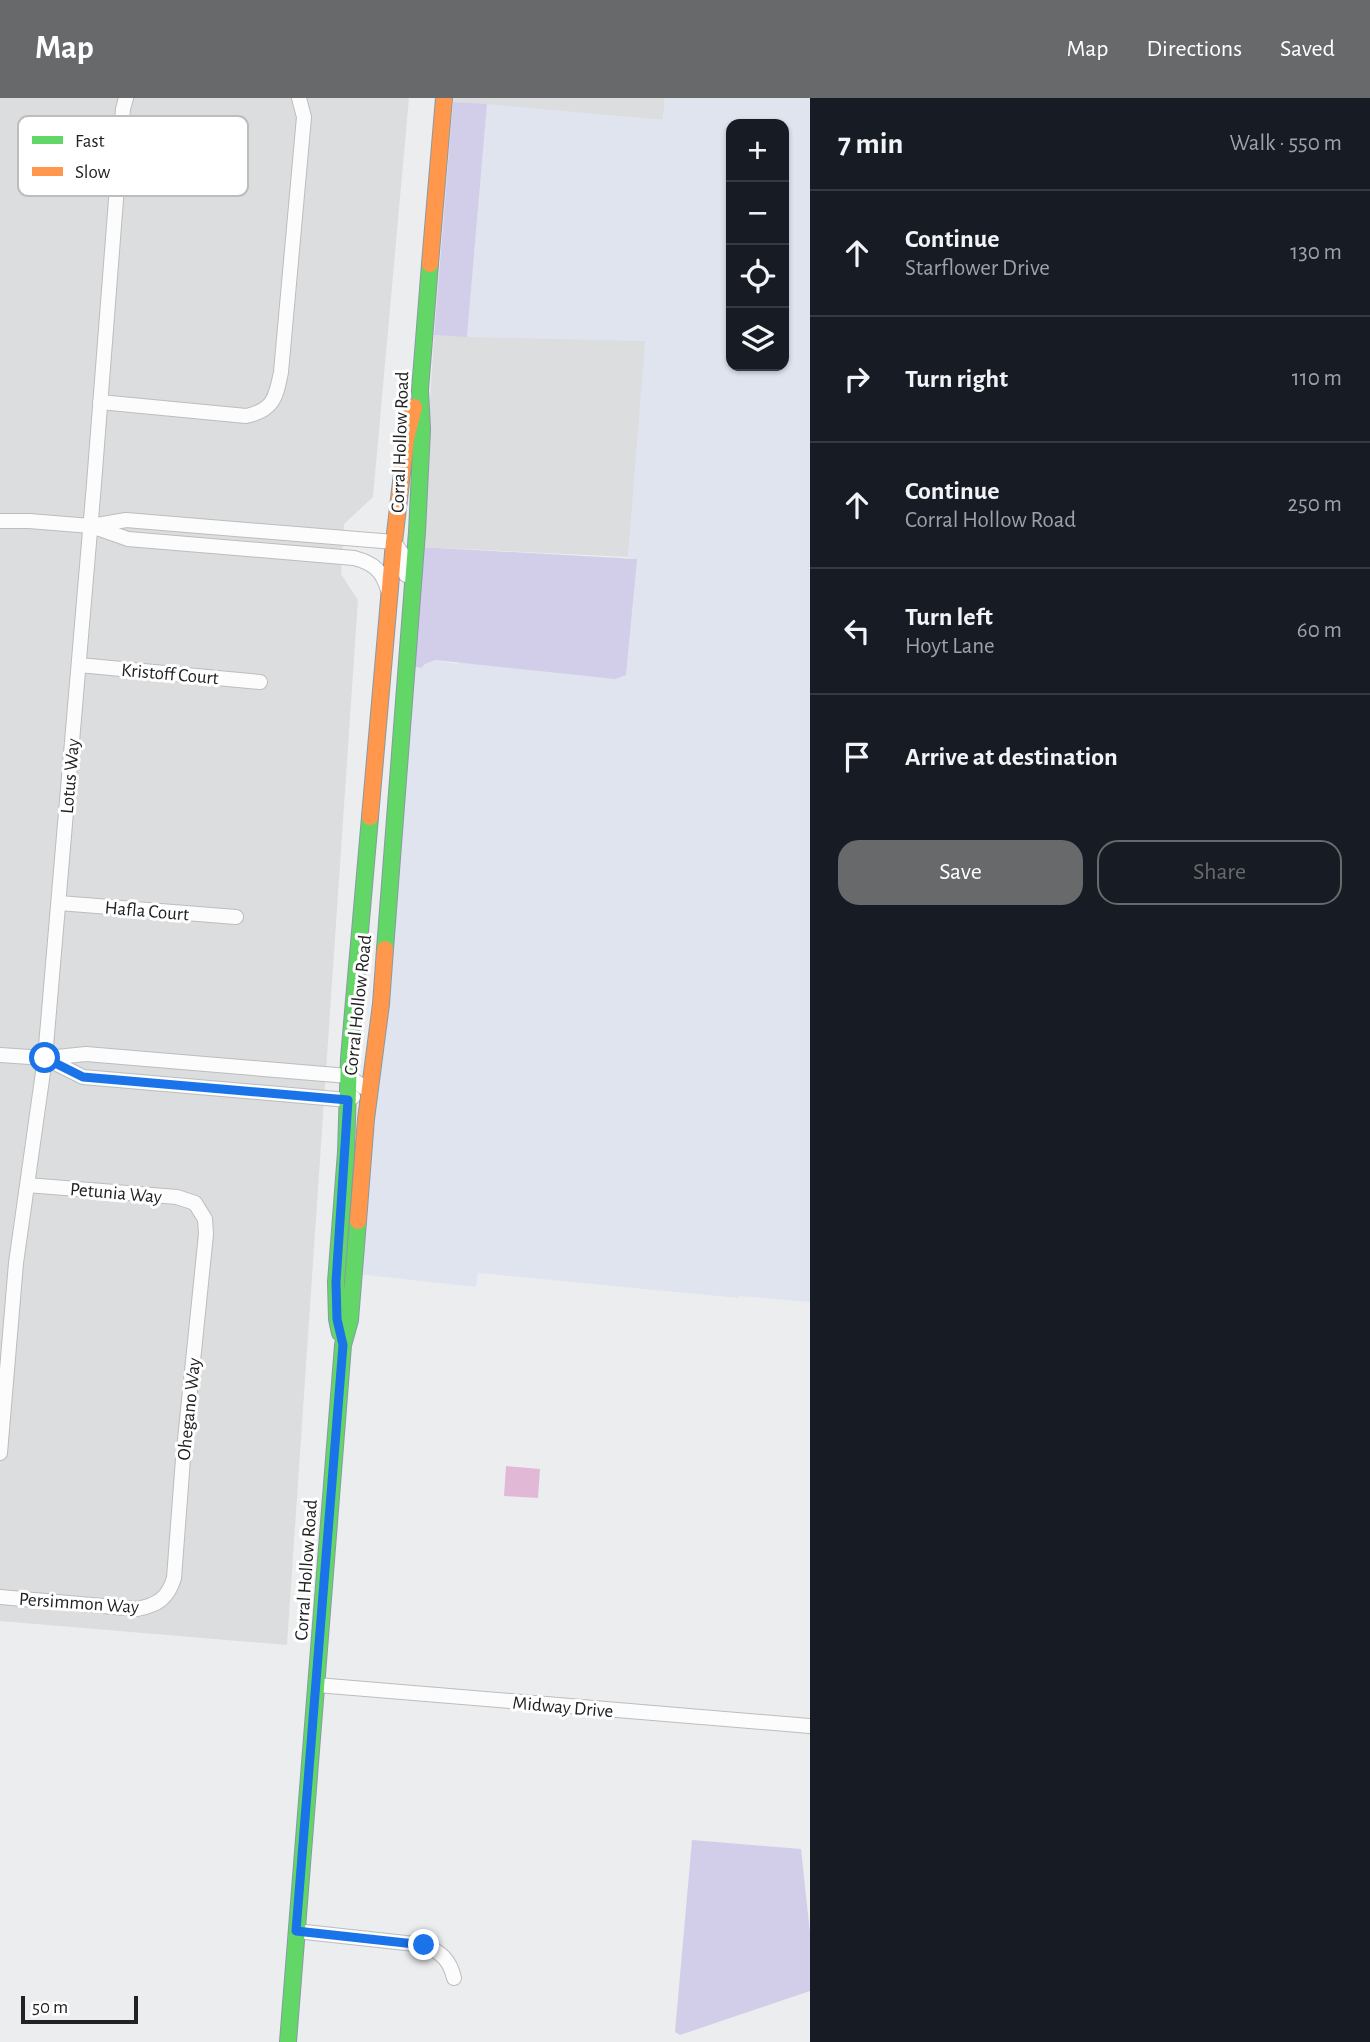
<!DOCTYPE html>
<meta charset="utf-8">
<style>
body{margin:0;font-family:"Alegreya Sans",sans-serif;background:#20242c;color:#f1f3f6}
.controls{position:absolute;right:21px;top:21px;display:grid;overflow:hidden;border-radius:14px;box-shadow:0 2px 5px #0004}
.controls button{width:63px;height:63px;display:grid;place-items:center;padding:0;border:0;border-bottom:2px solid #363941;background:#171b24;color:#f1f3f6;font:35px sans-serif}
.scale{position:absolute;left:21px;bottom:18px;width:117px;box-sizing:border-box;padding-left:7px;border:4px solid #222;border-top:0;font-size:19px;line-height:24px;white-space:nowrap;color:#222;-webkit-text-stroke:5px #fff;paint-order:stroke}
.stop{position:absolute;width:21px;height:21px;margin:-16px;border:5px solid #1a73e8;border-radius:50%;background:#fff}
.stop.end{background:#1a73e8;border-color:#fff;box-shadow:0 2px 7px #0008}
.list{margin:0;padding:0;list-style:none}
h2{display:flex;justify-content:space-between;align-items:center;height:91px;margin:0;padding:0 28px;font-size:30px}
h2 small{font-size:23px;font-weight:400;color:#9ea1a6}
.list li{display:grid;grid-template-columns:46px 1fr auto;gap:21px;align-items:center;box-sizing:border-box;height:126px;padding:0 28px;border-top:2px solid #363941}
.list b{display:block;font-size:26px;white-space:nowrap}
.list p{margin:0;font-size:23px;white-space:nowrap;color:#9ea1a6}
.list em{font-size:23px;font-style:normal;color:#9ea1a6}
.actions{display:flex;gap:14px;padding:21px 28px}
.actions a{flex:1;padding:16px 0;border:2px solid #68696a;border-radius:21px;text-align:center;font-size:24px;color:#68696a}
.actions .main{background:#68696a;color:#fff}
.icon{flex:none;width:38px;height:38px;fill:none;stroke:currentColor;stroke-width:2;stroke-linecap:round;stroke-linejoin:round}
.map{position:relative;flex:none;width:810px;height:1944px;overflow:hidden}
header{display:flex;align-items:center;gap:42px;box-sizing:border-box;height:98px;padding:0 35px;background:#68696a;color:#fff}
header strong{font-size:33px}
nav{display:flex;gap:38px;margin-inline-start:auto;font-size:24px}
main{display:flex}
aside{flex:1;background:#171b24}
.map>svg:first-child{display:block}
</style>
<header>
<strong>Map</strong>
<nav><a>Map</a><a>Directions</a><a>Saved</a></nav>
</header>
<main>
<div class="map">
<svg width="810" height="1944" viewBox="0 0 810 1944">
<rect width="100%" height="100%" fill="#ebedef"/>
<path fill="#dcddde" d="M0,0H409L373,399L344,426L341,476L358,502L287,1547L0,1523Z
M453,0H665L663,22L453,4Z
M434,237L646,242L628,459L421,449Z"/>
<path fill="#dfe4ee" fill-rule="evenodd" d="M665,0H810V1204L739,1198V1200L478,1175L476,1189L358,1176L413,568L435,562L457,566L636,461L628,459L645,243L467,239L487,6L663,22ZM731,26H784V268H731Z"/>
<path fill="#d2ceea" d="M453,4L487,6L467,239L434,237Z
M421,449L637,461L626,577L615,581L435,562L425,566L421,570L413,568Z
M692,1742L801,1751L810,1835V1893L680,1937L675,1934Z"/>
<path fill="#e1b9d6" d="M506,1368L540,1371L538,1400L504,1398Z"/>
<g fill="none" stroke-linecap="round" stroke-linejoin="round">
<defs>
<path id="street" d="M100,304L246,318C274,312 276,299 281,274L304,19L299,0
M0,423H29L91,428L128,441L354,460C373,465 382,472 388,492
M91,428L126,422L394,444L405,460L406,477
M79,567L260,584
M59,805L236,819
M0,957L45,960L83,979L348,1002L353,999
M47,960L86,956L348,978L369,993
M0,1355L16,1165L45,960L94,386L123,11L126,0
M0,1499L137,1511C158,1507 168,1500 174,1480L183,1361L206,1136L205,1121L195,1105L177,1099L27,1087
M317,1587L810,1628
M296,1833L424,1847C441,1854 450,1862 454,1880"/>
<path id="fast" d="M385,851L417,434L422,331L420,292L430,166
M340,1235L337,1221L336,1184L346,1054L349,960L370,719
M288,1944L343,1247L350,1222L358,1123"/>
<path id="slow" d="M430,166L444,0
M370,719L394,444L406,341L414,309
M358,1123L366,1021L381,906L385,851"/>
</defs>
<use href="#street" stroke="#bcbdbe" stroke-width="16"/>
<use href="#fast" stroke="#899aa4" stroke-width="18"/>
<use href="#slow" stroke="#899aa4" stroke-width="18"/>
<use href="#street" stroke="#fcfcfd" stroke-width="14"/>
<use href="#fast" stroke="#63d668" stroke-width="16"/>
<use href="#slow" stroke="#ff974d" stroke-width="16"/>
</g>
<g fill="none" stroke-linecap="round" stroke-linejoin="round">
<path stroke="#1a73e8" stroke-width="9" d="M45,960L83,979L348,1002L336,1184L337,1221L343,1247L296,1833L424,1847"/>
</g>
<g text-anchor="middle" stroke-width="6" stroke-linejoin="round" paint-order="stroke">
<g font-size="19" fill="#222" stroke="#fff">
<text transform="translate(399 344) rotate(-88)" y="7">Corral Hollow Road</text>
<text transform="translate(170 575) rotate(5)" y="7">Kristoff Court</text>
<text transform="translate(69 678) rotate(-85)" y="7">Lotus Way</text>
<text transform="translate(147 812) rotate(5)" y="7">Hafla Court</text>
<text transform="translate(357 907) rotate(-84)" y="7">Corral Hollow Road</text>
<text transform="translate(116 1094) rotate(5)" y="7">Petunia Way</text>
<text transform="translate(188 1311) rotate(-84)" y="7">Ohegano Way</text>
<text transform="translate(305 1472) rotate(-86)" y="7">Corral Hollow Road</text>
<text transform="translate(79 1504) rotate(4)" y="7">Persimmon Way</text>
<text transform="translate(563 1608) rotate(5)" y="7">Midway Drive</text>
</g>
</g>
<rect x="18" y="18" width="230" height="80" rx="10" fill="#fff" stroke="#bdbdbd" stroke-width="2"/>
<rect x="32" y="38" width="31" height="8" fill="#63d668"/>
<rect x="32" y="69" width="31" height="9" fill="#ff974d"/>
<g font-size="19" fill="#222">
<text x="75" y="49">Fast</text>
<text x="75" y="80">Slow</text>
</g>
</svg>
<div class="controls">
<button>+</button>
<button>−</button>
<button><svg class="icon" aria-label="locate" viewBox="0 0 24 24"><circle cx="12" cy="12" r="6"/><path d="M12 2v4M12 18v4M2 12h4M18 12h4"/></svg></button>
<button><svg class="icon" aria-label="layers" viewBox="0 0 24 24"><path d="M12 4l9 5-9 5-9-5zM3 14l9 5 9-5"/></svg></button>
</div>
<div class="scale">50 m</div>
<div class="stop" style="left:45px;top:960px"></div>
<div class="stop end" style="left:424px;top:1847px"></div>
</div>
<aside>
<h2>7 min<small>Walk · 550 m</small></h2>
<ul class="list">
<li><svg class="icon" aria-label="ahead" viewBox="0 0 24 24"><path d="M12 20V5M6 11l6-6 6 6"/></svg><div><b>Continue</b><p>Starflower Drive</p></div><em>130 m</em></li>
<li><svg class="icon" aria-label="right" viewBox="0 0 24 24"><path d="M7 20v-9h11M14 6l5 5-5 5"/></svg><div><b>Turn right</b></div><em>110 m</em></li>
<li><svg class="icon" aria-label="ahead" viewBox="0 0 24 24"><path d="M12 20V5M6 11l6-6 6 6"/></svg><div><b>Continue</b><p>Corral Hollow Road</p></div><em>250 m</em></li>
<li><svg class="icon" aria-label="left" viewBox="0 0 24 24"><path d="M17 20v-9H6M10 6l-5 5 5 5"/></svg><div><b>Turn left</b><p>Hoyt Lane</p></div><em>60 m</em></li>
<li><svg class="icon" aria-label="arrive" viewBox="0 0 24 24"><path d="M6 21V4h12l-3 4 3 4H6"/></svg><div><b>Arrive at destination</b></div></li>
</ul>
<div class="actions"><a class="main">Save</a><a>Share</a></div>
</aside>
</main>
